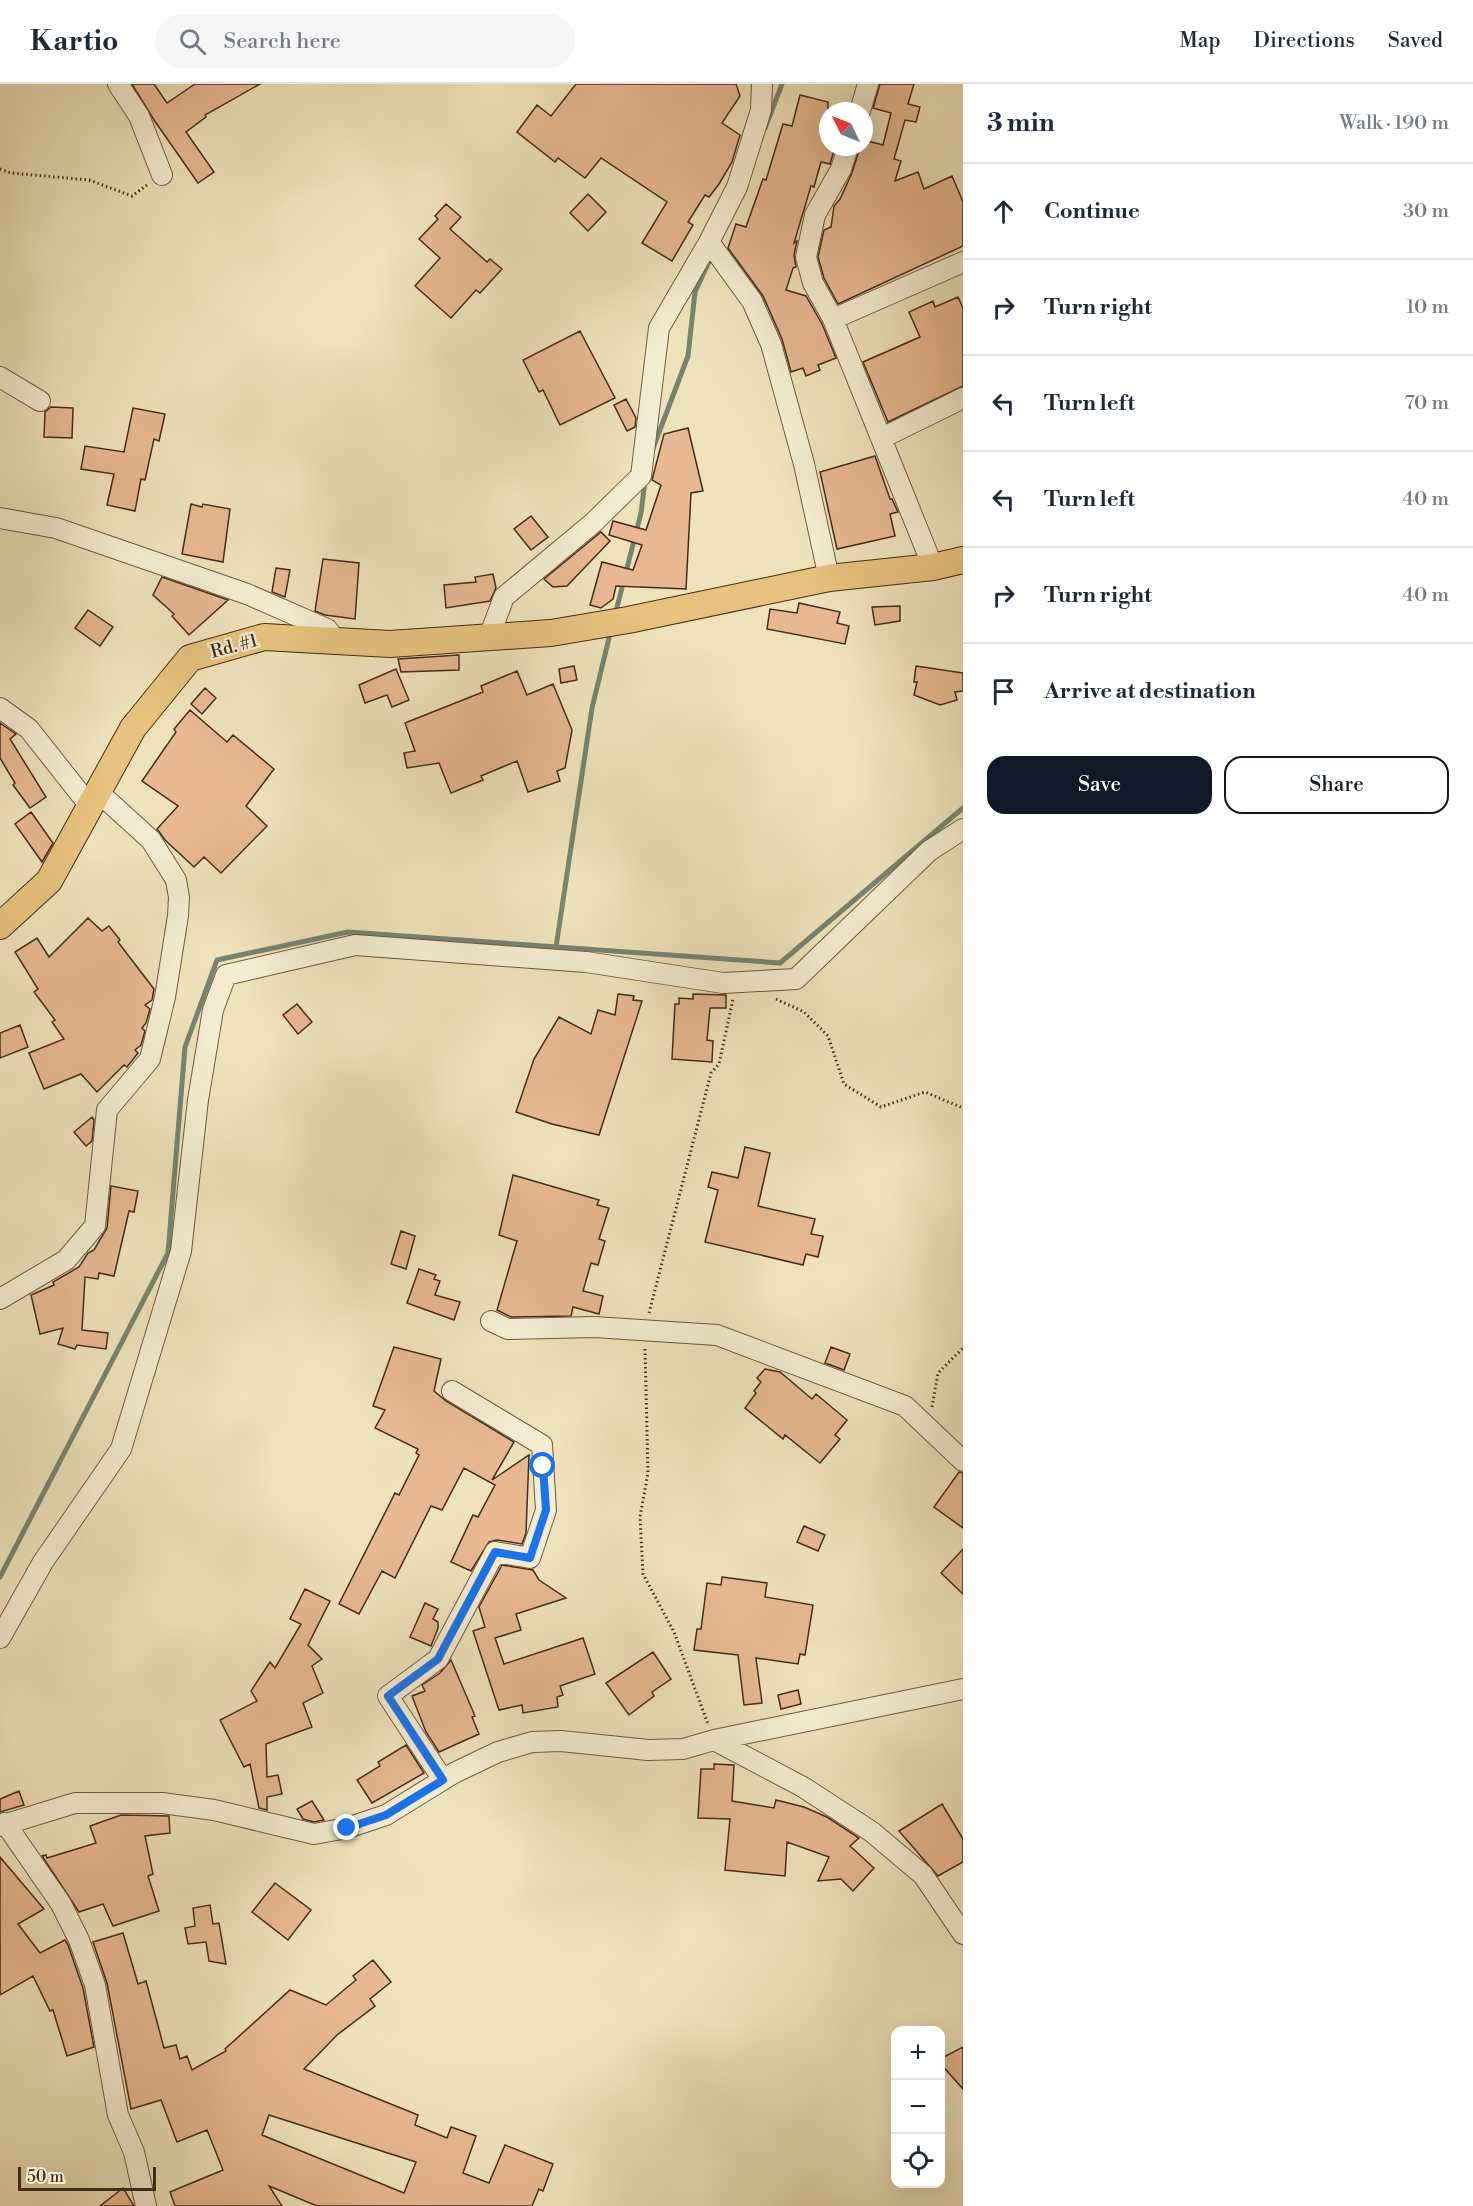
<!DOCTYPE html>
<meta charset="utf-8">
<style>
body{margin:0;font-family:"Libre Bodoni",serif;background:#f6f6f7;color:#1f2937}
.controls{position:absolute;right:18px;bottom:18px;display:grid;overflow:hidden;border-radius:12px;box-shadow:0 6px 24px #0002}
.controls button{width:54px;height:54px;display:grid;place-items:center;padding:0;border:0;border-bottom:2px solid #e0e1e3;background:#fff;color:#1f2937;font:30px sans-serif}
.compass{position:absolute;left:819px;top:18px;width:54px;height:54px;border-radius:50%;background:#fff;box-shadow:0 6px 24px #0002;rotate:313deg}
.scale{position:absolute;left:18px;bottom:15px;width:138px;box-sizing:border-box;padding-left:6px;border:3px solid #452b19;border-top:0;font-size:16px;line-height:21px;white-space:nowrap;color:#452b19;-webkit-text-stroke:4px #f4ecd2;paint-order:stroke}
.stop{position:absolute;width:18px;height:18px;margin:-14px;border:4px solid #1a73e8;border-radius:50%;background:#fff}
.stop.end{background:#1a73e8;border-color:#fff;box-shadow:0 2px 6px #0008}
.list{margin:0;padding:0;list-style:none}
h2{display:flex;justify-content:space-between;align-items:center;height:78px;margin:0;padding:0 24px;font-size:26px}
h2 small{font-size:20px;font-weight:400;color:#747a83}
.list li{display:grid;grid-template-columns:39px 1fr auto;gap:18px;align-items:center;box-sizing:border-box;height:96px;padding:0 24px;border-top:2px solid #e0e1e3}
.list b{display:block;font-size:22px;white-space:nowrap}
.list em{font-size:20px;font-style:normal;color:#747a83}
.actions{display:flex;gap:12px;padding:18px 24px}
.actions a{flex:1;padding:14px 0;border:2px solid #111827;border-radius:18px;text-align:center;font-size:21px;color:#111827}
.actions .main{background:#111827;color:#fff}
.icon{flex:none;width:33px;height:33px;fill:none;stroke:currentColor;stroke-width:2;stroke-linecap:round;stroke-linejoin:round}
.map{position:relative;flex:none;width:963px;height:2122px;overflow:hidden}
header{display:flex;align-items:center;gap:36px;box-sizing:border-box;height:84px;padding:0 30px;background:#fff;border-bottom:2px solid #e0e1e3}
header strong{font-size:28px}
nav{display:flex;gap:33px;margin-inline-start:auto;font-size:21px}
.search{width:420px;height:54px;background:#f6f6f7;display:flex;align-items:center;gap:15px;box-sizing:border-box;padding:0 21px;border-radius:33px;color:#747a83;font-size:22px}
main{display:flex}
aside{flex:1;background:#fff}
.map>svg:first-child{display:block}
</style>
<header>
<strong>Kartio</strong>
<div class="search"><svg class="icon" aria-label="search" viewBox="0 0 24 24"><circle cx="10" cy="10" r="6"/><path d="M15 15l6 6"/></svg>Search here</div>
<nav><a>Map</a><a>Directions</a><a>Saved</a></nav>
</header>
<main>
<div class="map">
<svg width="963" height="2122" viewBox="0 0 963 2122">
<rect width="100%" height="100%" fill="#eee2ba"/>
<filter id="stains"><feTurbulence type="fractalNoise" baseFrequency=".00333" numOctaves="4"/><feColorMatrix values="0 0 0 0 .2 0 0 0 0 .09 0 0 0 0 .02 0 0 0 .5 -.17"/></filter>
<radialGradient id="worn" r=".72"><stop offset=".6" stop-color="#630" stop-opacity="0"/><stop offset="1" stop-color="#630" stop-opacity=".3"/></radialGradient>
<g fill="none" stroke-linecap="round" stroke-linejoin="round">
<path stroke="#778372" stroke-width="5" d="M765,44L782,0
M652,367L688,272L695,208L712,171
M615,531L641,429L645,397
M556,863L592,624L611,546
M0,1493L168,1169L185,963L217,876L348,848L780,879L963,724"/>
</g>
<path fill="#e7b891" stroke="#452b19" stroke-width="1.5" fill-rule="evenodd" d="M132,0H154L167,19L195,0H260L205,31L206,33L186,48L214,88L198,99L154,36Z
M576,0H736L740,12L722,39L740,51L732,78L719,100L709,113L705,111L688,138L693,141L672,177L642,159L667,118L601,74L585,94L558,74L555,78L517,48L537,21L551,32Z
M880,0H914L908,20L920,23L916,38L905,36L894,75L901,77L895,97L918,88L924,105L952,92L963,118V162L838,220L824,194L818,173L824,146L831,143L834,122L840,115L852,89L860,63H864V56L883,61L891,29L873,24Z
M800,11L828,18V63H835L830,80L821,78L814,103L811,102L794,159L797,157L794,171L796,183L793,184L786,206L806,212L822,240L836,274L818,281L820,286L806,292L803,284L791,288L782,255L763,212L728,164L736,140L746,143L763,95L766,96L783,40L792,42Z
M588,110L606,128L588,147L570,129Z
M446,120L461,133L450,145L487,178L490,175L502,185L480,209L476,206L451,234L415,202L440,174L419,155L438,135L435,132Z
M958,213L963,224V302L888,338L863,278L920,253L909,228L933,217L935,223Z
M580,247L615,314L560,341L543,306L539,308L523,276Z
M626,315L636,334L635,343L627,347L614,321Z
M51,323L73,324L72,354L44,353L45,328Z
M133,324L165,330L159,357L154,355L145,396L141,395L135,427L107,421L114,390L81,385L85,362L124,368Z
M688,344L703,407L691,409L686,505L616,502L613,515L601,524L590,521L602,478L633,486L642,461L609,451L613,437L646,446L661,401L652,396L664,350Z
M875,372L890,415H892L898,428L890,430L895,452L837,465L820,388Z
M191,420L202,423L203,420L230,425L223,478L182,470Z
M531,432L548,453L531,466L514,445Z
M601,448L610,457L567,502L553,503L544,495Z
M323,475L359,479L355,535L325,531L315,527Z
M276,484L290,486L285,513L272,508Z
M493,490L496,504L490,517L446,524L444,501L476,498L475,493Z
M162,493L228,516L189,551L172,532L174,530L153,511Z
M799,519L840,528L837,539L849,542L845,560L767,545L770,525L797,529Z
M900,522V537L875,541L872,523Z
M88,526L113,543L100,562L75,544Z
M459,571V586L401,588L398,575Z
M574,582L577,596L561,599L559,585Z
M916,582L963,589V607L955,608L957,616L940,621L914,611L917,598H914Z
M396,585L409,616L392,623L387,611L365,619L359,601Z
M517,587L527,611L553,600L572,646L565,684L557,687L560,697L528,708L517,677L481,692L483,696L451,709L439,679L407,684L404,669L415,667L405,639L483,608L481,602Z
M205,604L216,614L202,630L191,620Z
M190,626L227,658L233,651L274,685L246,722L267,742L221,789L204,773L194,783L165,756L157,745L178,722L142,697L176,648L174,645Z
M0,639L16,650L10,655L46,713L30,724L13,701L15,699L0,674Z
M31,728L53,759L42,778L15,740Z
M88,834L102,847L109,842L120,856L118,858L154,905L152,916L145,921L150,925L146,939L142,944L145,947L141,961L135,966L138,969L127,983L124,981L97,1008L81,990L44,1005L29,969L64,955L52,938L55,936L34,908L38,905L15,868L37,854L49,873Z
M618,910L634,912L633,916L642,917L599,1051L552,1040L516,1028L534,975L559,933L591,950L598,926L615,931Z
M693,910L726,911V924H710L707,956L713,957L712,978L672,975L675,920H679V914L693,915Z
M297,920L312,938L298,950L283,931Z
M20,941L28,963L0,974V949Z
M92,1033L94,1036L92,1057L86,1062L74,1048Z
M745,1063L770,1069L758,1122L815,1135L811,1150L823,1152L818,1173L806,1170L803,1181L705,1158L718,1106L708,1103L712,1088L738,1094Z
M513,1091L599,1116L597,1121L609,1124L599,1155L605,1157L598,1181L591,1179L583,1207L603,1212L599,1230L573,1223L571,1232L511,1233L497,1226L517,1157L499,1151Z
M111,1102L138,1107L134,1128L129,1127L114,1192L99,1189L98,1195L85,1193L82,1246L108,1249L106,1265L77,1261L75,1265L58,1260L63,1244L40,1250L31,1211L54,1201L53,1198L79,1183L88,1169L94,1166L107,1144Z
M401,1147L415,1152L406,1185L391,1180Z
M419,1185L436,1191L434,1195L440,1197L435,1211L460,1218L454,1236L407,1219Z
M394,1263L441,1275L434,1307L446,1317L514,1358L492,1396L529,1371L526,1449L522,1460L497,1456L489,1458L471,1487L451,1478L473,1431L478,1433L495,1401L464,1384L442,1426L431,1422L395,1494L382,1487L359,1530L339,1520L395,1409L399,1411L419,1371L416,1369L418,1365L375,1344L385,1326L373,1322Z
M831,1263L850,1270L844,1286L825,1279Z
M765,1285L780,1288L812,1315L816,1310L847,1336L835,1351L840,1355L820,1379L785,1351L783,1355L745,1324L756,1309L754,1307L761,1298L757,1294Z
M959,1388L963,1389V1444L934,1423Z
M804,1442L825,1451L818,1467L797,1458Z
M963,1465V1510L941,1489Z
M502,1481L533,1486L539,1496L566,1514L516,1530L521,1546L495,1554L504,1580L583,1554L595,1590L560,1602L563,1611L557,1613L558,1623L523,1629L522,1621L499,1626L473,1547L485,1543L479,1523Z
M722,1493L767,1499L765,1513L813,1521L805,1571L800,1570L798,1580L756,1574L762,1619L744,1621L738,1571L694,1566L697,1545H701L707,1499L721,1501Z
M305,1505L330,1517L308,1561L322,1575L312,1582L323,1609L303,1619L312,1643L266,1660L267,1693L278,1691L282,1710L267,1713V1726L259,1724L250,1680L244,1683L220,1636L257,1617L251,1607L270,1578L275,1584L301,1540L290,1535Z
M425,1519L438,1525L433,1535L438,1538V1544L431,1562L410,1553Z
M653,1568L671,1595L652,1608L654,1612L629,1631L606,1599Z
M451,1576L475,1632L472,1633L479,1650L439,1668L426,1648L412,1612L425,1607L422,1601L440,1589Z
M798,1606L801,1620L781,1625L778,1611Z
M406,1661L424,1689L372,1719L357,1696L380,1682L378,1678Z
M714,1680L734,1681L732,1717L774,1724L776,1716L804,1723L827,1733L859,1754L850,1762L874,1784L853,1807L841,1795L818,1797L829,1773L787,1758L785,1792L725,1786L730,1735L698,1734L701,1685H714Z
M19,1707L24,1721L0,1728V1715Z
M312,1717L324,1736L314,1738L303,1735L297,1725Z
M942,1720L963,1755V1778L938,1792L899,1747Z
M121,1731L169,1732L170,1749L145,1752L153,1790L148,1792L159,1827L113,1842L103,1820L79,1828L42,1772L46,1771L47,1774L96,1759L90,1742Z
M0,1773L44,1825L18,1840L40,1869L65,1856L68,1861L83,1904L94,1963L67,1972L53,1926L50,1927L33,1892L0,1911Z
M275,1799L311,1826L288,1856L252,1828Z
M210,1821L213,1840L219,1839L226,1880L209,1877L206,1858L188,1860L185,1844L195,1842L193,1824Z
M123,1849L138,1900L146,1897L164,1964L176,1961L180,1975L187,1972L192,1986L226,1967L225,1965L290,1906L326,1921L356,1896L353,1892L373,1876L391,1898L370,1915L375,1922L337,1951L304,1985L418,2031L415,2041L447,2054L451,2043L476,2052L463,2089L489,2099L505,2061L553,2080L543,2107L539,2105L532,2122H317L269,2102L282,2122H175L170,2108L223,2086L207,2046L177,2058L161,2016L131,2025L107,1899L93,1858ZM269,2031L416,2078L404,2109L262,2051Z
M963,1963V2005L940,1979V1975Z
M123,2104L134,2122H100Z"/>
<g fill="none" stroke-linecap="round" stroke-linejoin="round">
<defs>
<path id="minor" d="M118,0L139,32L162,91
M860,27L868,0
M848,63L841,85L815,131L806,173L813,199L833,235L933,483
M709,158L752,217L771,260L804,380L829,494
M833,235L963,178
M0,293L40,317
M882,354L963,314
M0,434L56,444L247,510L327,545L335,555
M489,553L504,513L593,439L641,392L659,244L709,158L737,103L761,26L762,0
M0,624L29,645L89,721
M0,1215L66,1176L95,1142L107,1026L150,975L165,913L178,832L179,813L176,796L151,756L97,707
M491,1237L508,1245L594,1243L717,1251L905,1322L963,1377
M0,1554L43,1478L121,1365L181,1167L198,1016L213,926L226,891L355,861L586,878L723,899L796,895L929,767L963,745
M714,1656L803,1703L872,1748L923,1791L963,1850
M443,1696L388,1612L438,1575L495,1468L530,1474L546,1426L542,1361L452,1307
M5,1739L61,1820L79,1856L95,1901L118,2031L134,2068L146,2122
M0,1742L75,1719H162L214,1726L314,1750L347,1744L386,1731L454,1689L498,1668L532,1658L561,1657L648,1666L683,1665L714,1656L963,1605"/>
<path id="major" d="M0,842L49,797L133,644L190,574L264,553L390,560L551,549L628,536L829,494L933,483L963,476"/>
</defs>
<use href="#minor" stroke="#6f5941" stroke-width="22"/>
<use href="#major" stroke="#452b19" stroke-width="28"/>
<path stroke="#452b19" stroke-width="3" stroke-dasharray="1.5 3" stroke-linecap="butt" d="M0,85L11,89L89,96L132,112L147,101
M776,915L804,928L828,952L844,1000L881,1023L925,1008L963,1024
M649,1229L711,989L719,980L733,915
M645,1265L648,1389L640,1433L643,1490L674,1548L708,1640
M932,1323L938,1289L963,1264"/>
<use href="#minor" stroke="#f4ecd2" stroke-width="20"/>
<use href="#major" stroke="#e7c17d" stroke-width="26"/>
</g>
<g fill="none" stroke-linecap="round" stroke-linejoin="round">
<path stroke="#1a73e8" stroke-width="8" d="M347,1744L386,1731L443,1696L388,1612L438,1575L495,1468L530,1474L546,1426L543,1382"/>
</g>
<g text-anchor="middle" stroke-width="4.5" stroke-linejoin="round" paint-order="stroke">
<g font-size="18" fill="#452b19" stroke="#f4ecd2">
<text transform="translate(234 562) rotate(-15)" y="6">Rd. #1</text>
</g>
</g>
<rect width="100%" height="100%" filter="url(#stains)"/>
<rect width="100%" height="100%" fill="url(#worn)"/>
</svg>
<div class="controls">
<button>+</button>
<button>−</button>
<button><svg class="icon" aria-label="locate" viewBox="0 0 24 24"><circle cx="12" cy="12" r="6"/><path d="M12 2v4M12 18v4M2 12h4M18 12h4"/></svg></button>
</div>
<svg class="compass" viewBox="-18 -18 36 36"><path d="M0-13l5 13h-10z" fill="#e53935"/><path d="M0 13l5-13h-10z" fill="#747a83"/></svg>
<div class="scale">50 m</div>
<div class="stop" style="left:543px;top:1382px"></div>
<div class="stop end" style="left:347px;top:1744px"></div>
</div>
<aside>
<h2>3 min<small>Walk · 190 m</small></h2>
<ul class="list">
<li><svg class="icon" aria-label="ahead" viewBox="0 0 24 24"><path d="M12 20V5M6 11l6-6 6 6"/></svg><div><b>Continue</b></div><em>30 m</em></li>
<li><svg class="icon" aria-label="right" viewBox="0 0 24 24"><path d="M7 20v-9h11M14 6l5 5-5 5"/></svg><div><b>Turn right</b></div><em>10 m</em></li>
<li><svg class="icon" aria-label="left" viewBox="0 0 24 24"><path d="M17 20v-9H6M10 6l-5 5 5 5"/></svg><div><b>Turn left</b></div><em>70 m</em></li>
<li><svg class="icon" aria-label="left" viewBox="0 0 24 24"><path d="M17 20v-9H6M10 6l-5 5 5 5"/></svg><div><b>Turn left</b></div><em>40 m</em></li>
<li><svg class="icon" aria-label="right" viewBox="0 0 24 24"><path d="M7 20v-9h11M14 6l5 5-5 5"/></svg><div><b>Turn right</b></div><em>40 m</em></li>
<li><svg class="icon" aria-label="arrive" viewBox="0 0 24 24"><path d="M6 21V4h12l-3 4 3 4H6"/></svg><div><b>Arrive at destination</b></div></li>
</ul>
<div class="actions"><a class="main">Save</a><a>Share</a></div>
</aside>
</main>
